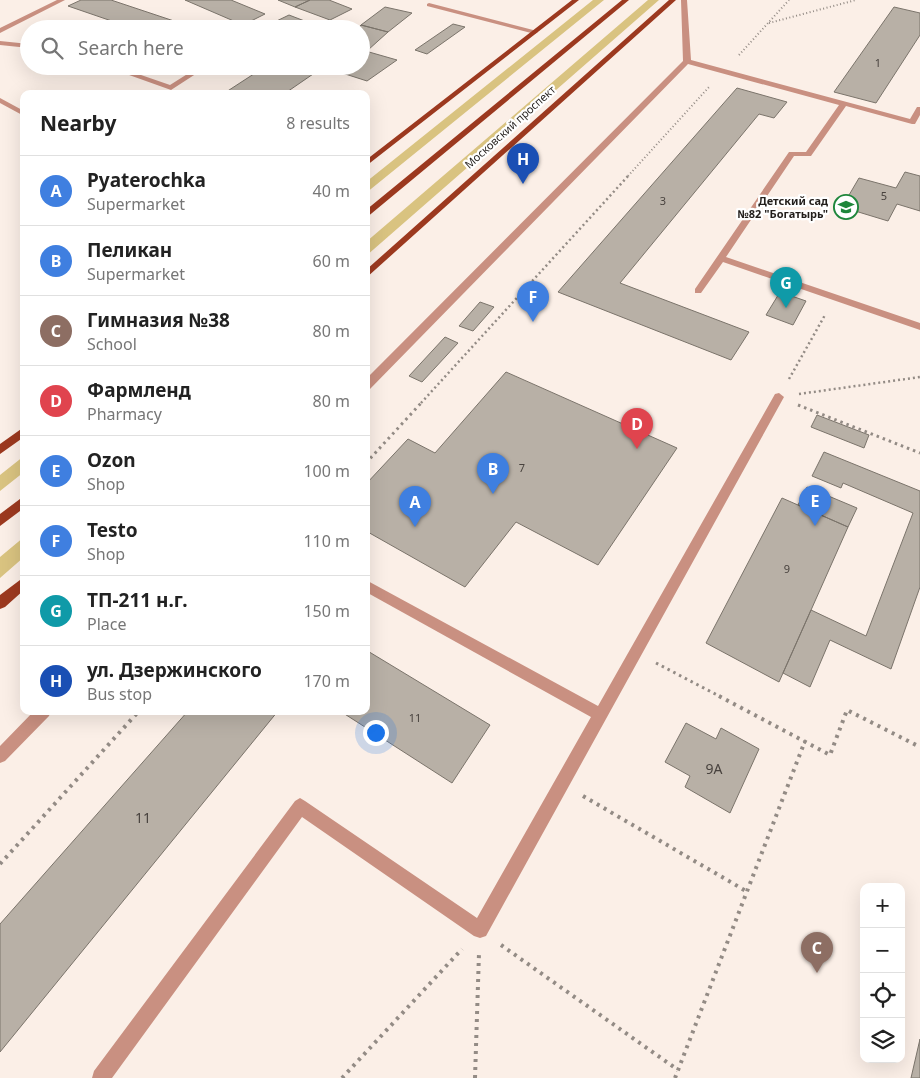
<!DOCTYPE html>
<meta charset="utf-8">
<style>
body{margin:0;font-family:"Noto Sans",sans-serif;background:#f2f2f2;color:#222}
.controls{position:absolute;right:15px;bottom:15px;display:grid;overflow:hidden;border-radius:10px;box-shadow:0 5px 20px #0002}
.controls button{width:45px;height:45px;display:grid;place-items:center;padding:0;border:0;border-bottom:1px solid #e0e0e0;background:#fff;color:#222;font:25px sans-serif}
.you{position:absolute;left:375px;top:732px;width:18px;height:18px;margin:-12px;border:4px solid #fff;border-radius:50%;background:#1a73e8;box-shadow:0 0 0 8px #1a73e833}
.badge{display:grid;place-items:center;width:32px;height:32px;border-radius:50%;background:#1e863b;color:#fff;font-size:16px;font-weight:700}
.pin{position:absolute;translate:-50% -41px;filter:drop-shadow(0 1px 2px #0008)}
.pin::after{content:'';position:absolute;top:26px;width:18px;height:15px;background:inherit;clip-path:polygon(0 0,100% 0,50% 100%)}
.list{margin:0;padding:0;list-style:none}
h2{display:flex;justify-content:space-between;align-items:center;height:65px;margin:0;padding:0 20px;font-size:21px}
h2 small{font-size:16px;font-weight:400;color:#767676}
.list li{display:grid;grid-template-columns:32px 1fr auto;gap:15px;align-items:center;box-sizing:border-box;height:70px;padding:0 20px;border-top:1px solid #e0e0e0}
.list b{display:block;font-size:19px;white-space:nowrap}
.list p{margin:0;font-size:16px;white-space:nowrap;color:#767676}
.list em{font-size:16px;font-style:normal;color:#767676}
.icon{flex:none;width:28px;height:28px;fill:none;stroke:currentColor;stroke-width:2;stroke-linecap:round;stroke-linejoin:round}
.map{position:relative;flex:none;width:920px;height:1078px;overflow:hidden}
.search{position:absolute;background:#fff;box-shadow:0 5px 20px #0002;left:20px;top:20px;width:350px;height:55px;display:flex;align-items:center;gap:12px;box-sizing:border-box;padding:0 18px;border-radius:28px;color:#767676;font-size:19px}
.panel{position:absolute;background:#fff;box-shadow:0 5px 20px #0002;left:20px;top:90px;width:350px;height:625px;border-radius:10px}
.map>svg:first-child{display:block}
</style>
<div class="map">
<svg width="920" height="1078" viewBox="0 0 920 1078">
<rect width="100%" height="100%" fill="#fbefe7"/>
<path fill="#d9c380" d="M593,0H604L366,193V182Z
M648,0H659L366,256V242Z
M24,456V472L0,491V475Z
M24,537V557L0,578V557Z"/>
<path fill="#b8b0a6" stroke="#7b746b" d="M81,0H111L198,29H135L68,6Z
M185,0H231L265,14L243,25Z
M278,0H310L295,7Z
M310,0H329L352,9L330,20L295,7Z
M385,7L412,13L388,32L361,25Z
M894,7L920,13V35L876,103L834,92Z
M289,15L315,25L308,29H260Z
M453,24L465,27L427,54L415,50Z
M361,25L388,32L368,50L361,48V29H357Z
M369,52L397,60L367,81L339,72L348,66H361V58Z
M266,66H298L316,72L284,94H223Z
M737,88L787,102L774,118L759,114L620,283L749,332L731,360L558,292Z
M905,172L920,176V211L897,204L888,221L842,207L859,178L896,188Z
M780,292L806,301L793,325L766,315Z
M480,302L494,307L473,331L459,326Z
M445,337L458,343L422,382L409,376Z
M506,372L677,448L598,565L516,522L465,587L366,531V484L408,439L435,453Z
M817,415L869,435L864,448L811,427Z
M824,452L920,491V587L891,669L830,640L810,687L783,673L811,610L866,636L913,513L843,483L841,488L812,476Z
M807,487L857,508L848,527L798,505Z
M782,498L848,527L779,682L706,643Z
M366,650L490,725L452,783L340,711H366Z
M188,711H278L0,1052V924Z
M686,723L716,739L721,728L759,749L730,813L685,787L690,776L665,762Z
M920,1039V1078H911Z"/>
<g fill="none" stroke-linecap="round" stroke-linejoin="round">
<path stroke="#938b85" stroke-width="2" stroke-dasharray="1 2.5" stroke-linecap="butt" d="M769,23L856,0
M739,55L789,0
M628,176L709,87"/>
<path stroke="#938b85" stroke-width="2.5" stroke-dasharray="2 3" stroke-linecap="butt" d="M789,379L825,315
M799,394L920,377
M421,403L629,175"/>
<path stroke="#938b85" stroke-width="3" stroke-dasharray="2.5 4" stroke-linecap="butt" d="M798,405L920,453
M366,463L422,402
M656,663L721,697"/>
<path stroke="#938b85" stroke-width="4" stroke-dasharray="3 5" stroke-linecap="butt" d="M719,696L830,755L847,710L920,747
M583,796L746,891
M0,864L139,711
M501,945L678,1070
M342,1078L462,949
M475,1078L479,953
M675,1078L805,741"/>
<path fill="#c99081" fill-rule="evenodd" d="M57,0H65L0,33V28Z
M681,0H687L691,60L910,119L917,107H920V115L915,124H912L846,106L811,156H794L726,257L920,323V330L723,262L701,293H695V289L789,152H806L839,105L688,64L370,389L366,390V379L683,61Z
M429,3L537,31L538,32L535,34L427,6V4Z
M0,41L29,44V48L0,45Z
M104,66H115L170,85L200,66H208L171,90Z
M0,98L24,111V116L0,103Z
M779,393L784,397L486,936L480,938L474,936L302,817L112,1078H92L94,1071L295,801L300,798L305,801L477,918L591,717L366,592V580L598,706L775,394Z
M34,711H51L49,716L5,761L0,763V746Z"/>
<path fill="#9c391f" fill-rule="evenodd" d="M572,0H579L366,166V160Z
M622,0H629L366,218V210Z
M669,0H676L366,278V270Z
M24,427V437L0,454V444Z
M24,496V508L0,526V514Z
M24,577V590L5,607L0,609V595Z"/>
</g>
<defs>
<symbol id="school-ring" viewBox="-11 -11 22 22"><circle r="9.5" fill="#fff" stroke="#1e863b" stroke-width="1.5"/><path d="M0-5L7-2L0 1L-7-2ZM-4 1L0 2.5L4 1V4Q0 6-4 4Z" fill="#1e863b"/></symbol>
</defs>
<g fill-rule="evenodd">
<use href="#school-ring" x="832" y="193" width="28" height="28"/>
</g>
<g text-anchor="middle" stroke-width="4.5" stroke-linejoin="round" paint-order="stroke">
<g font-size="11" fill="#48423e">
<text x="878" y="67">1</text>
<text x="884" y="200">5</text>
<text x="663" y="205">3</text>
<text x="522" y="472">7</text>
<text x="787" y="573">9</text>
<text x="415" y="722">11</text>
</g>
<g font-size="11" fill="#221e1b" stroke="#fff">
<text transform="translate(510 127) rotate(-42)" y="4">Московский проспект</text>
</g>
<g font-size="11" font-weight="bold" fill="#221e1b" stroke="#fff" text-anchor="end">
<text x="828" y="205">Детский сад<tspan x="828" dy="13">№82 "Богатырь"</tspan></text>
</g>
<g font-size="14" fill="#48423e">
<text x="714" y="774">9А</text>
<text x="143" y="823">11</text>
</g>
</g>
</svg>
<div class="controls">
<button>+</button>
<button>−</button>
<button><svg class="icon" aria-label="locate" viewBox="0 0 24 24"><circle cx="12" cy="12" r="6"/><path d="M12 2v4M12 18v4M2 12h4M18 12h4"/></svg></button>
<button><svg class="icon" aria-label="layers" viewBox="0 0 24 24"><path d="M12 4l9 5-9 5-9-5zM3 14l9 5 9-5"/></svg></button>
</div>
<div class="you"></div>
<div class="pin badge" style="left:415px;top:527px;background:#3f7fe0">A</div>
<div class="pin badge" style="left:493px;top:494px;background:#3f7fe0">B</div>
<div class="pin badge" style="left:817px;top:973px;background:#8d6e63">C</div>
<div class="pin badge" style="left:637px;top:449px;background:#e0444e">D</div>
<div class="pin badge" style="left:815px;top:526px;background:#3f7fe0">E</div>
<div class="pin badge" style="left:533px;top:322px;background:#3f7fe0">F</div>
<div class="pin badge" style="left:786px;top:308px;background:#0f9aa8">G</div>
<div class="pin badge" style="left:523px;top:184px;background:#1a4fb4">H</div>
<div class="search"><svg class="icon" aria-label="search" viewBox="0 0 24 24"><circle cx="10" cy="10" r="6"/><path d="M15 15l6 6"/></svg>Search here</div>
<section class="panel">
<h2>Nearby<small>8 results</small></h2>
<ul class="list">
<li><span class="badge" style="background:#3f7fe0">A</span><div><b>Pyaterochka</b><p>Supermarket</p></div><em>40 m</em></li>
<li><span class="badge" style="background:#3f7fe0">B</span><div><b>Пеликан</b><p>Supermarket</p></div><em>60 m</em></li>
<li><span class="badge" style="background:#8d6e63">C</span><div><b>Гимназия №38</b><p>School</p></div><em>80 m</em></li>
<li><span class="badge" style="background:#e0444e">D</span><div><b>Фармленд</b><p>Pharmacy</p></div><em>80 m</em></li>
<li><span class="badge" style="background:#3f7fe0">E</span><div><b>Ozon</b><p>Shop</p></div><em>100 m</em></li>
<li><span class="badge" style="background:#3f7fe0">F</span><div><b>Testo</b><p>Shop</p></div><em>110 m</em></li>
<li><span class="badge" style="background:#0f9aa8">G</span><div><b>ТП-211 н.г.</b><p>Place</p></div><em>150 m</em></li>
<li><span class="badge" style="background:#1a4fb4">H</span><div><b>ул. Дзержинского</b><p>Bus stop</p></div><em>170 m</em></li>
</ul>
</section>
</div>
